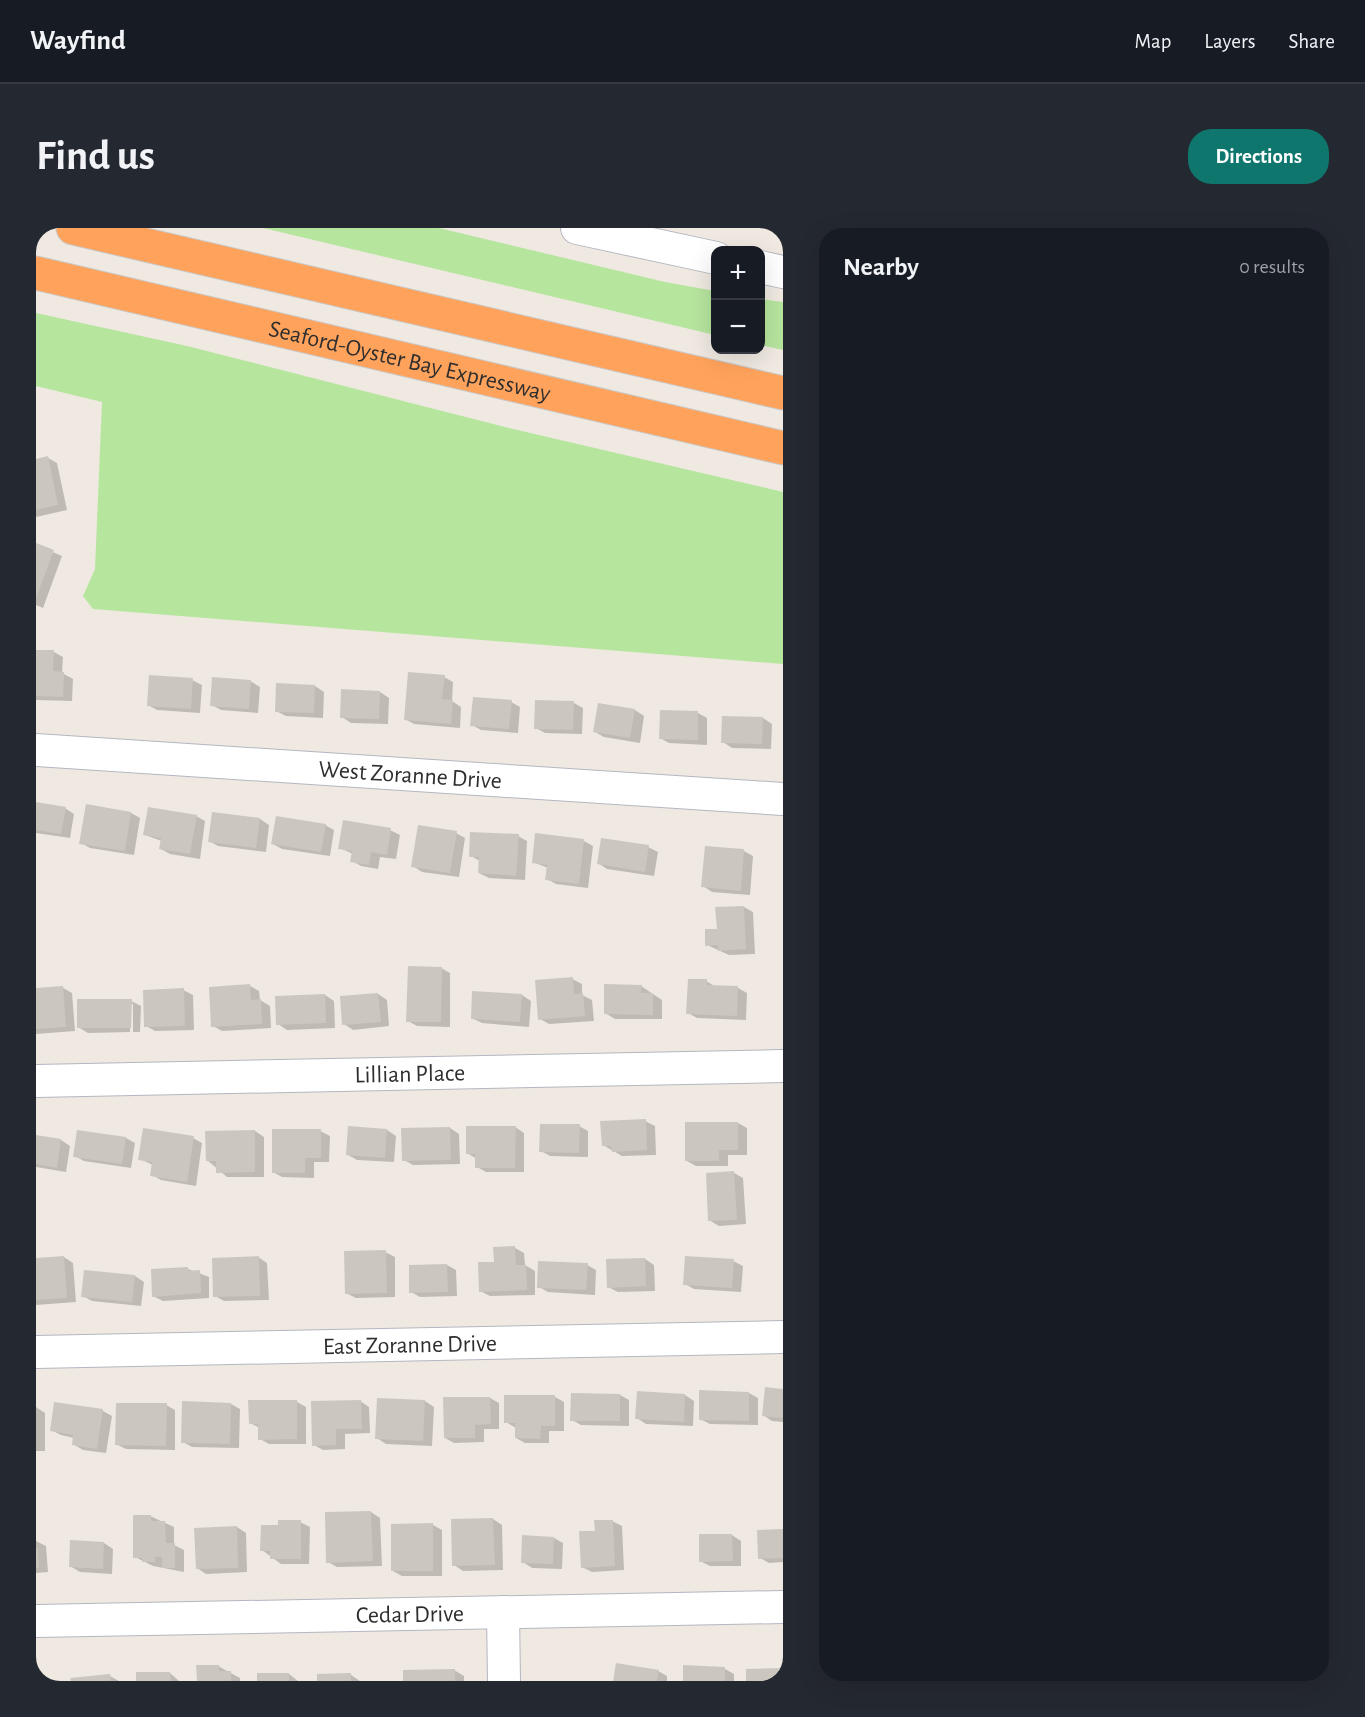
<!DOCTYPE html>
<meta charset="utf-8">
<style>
body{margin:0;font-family:"Alegreya Sans",sans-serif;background:#242831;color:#f1f3f6}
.controls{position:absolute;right:18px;top:18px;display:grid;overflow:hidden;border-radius:12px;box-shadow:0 6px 24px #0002}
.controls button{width:54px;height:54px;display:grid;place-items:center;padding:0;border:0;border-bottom:2px solid #363941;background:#171b24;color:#f1f3f6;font:30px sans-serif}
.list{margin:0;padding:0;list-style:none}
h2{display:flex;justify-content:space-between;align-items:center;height:78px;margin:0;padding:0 24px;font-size:26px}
h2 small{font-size:20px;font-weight:400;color:#9ea1a6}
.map{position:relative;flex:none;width:747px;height:1453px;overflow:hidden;border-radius:24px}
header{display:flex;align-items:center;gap:36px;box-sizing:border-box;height:84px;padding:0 30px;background:#171b24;border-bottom:2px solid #363941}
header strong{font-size:28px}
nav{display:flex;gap:33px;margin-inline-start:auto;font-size:21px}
.intro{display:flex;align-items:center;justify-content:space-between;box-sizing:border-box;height:144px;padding:0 36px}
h1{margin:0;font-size:42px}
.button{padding:15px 27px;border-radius:24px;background:#0f766e;color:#fff;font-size:21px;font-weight:700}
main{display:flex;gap:36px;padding:0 36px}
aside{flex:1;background:#171b24;border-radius:24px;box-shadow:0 6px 24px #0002}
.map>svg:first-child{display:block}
</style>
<header>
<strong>Wayfind</strong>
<nav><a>Map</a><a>Layers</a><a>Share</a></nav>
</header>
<div class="intro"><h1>Find us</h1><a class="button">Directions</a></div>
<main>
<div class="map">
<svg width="747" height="1453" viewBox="0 0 747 1453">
<rect width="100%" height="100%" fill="#efe9e1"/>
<path fill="#b6e59e" d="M227,0H403L629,54L679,63V107Z
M724,71L747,74V122L725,117Z
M0,85L151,118L473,200L747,264V436L57,381L47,368L59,341L66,174L0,158Z"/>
<path fill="#0003" d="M12,230L21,235L31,282L0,289V232Z
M0,317L26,328L7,380L0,377Z
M0,423L18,424L27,429L26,445L37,451L36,473L0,472Z
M408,449L417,454L416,473L425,479L424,500L378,496L369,491Z
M156,452L166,457L164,485L121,482L112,477Z
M214,453L224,459L222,485L185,482L176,477Z
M242,457L279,458L288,464L287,490L250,488L240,483Z
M344,464L353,470L352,496L315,495L306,489Z
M475,474L484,479L482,505L445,502L436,497Z
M538,475L547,480L546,506L509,505L500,500Z
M599,482L608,488L604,515L568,509L559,504Z
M625,484L662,485L671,490V517L633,515L624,510Z
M727,490L736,496L735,521L696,520L687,514Z
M0,576L29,580L38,586L34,610L0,605Z
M51,578L95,585L104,590L98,627L54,620L45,615Z
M177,585L224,591L233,597L230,624L182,618L173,613Z
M160,588L169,593L164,631L134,626L125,621L126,613L109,607Z
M289,597L298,602L294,628L246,621L237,616Z
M354,602L364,607L360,631L344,629L342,641L325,638L316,633L317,626L304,620Z
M420,605L429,610L423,649L386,644L377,638Z
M482,608L491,613L489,652L453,650L443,645L444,633L435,628Z
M548,613L557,618L552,660L520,656L511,651L512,640L497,634Z
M612,619L622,624L618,648L571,641L562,635Z
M670,619L708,623L717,628L714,667L676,664L667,658Z
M708,679L717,684L719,726L693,727L671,717Z
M405,740L414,745V799L381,798L372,793Z
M536,751L546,756V767L556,772L558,793L513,796L504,791Z
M670,753L680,759L702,760L711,765L710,792L661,790L652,785Z
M214,758L223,763L224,772L234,778L235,800L186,803L177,798Z
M605,758L626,772V791H579L569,785Z
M27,760L36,765L39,803L0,806V761Z
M147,762L157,767L158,802L119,803L110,798Z
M342,766L351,772L353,798L317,802L308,796Z
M289,767L298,773L299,800L251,802L242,796Z
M486,767L495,773L493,799L446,795L436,790Z
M95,773L105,778L104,804H97V776H94V804L52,805L42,799Z
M609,893L619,898L620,927L586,928L567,917Z
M702,895L711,900V927H692V938H660L651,933Z
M543,898L552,903V929L514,928L505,923Z
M479,899L488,905V944H450L441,939V931L431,925Z
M414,900L423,906L424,936L377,937L368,932L367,901Z
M351,902L360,908L358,934L321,932L312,927Z
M219,903L228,909V949H191L171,932Z
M284,903L294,908L293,934H278V950L246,949L237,944Z
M0,909L25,912L34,918L30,944L0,939Z
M90,910L99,915L95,940L48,933L39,928Z
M157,910L166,915L160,958L125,952L116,947L117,937L104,931Z
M698,945L707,950L710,996L683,998L673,992L671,946Z
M479,1020L488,1025L489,1037L499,1043V1067L454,1068L444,1063L459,1035Z
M349,1024L359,1029V1069L320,1070L310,1065Z
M28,1029L37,1035L40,1074L0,1077V1031Z
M222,1029L231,1035L233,1072L188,1073L179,1068Z
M609,1031L618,1037L619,1063L582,1064L572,1059Z
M697,1033L707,1038L705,1064L658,1061L649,1056Z
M411,1037L420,1042L421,1068L384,1069L375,1064L374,1038Z
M551,1037L560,1042L559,1067L512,1064L503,1059Z
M152,1041L173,1049V1070L127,1073L117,1068Z
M99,1048L108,1054L105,1078L56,1073L47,1068Z
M747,1163V1194L736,1193L727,1187Z
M665,1164L713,1165L722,1170V1197L674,1196L664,1191Z
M584,1167L593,1172V1198L545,1197L536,1192Z
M649,1167L658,1173L657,1198L610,1196L601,1190Z
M519,1169L528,1174V1203H513V1215H489L480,1210V1200L470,1194Z
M454,1170L463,1175V1201H448V1214L418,1215L409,1210Z
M324,1173L333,1179L334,1205L309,1206V1221L287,1222L278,1217Z
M389,1173L398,1179L396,1218L350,1216L341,1210Z
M261,1174L270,1179V1216H233L224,1211V1200L214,1195Z
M20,1175L67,1183L76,1188L70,1225L47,1222L37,1216L38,1210L25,1207L15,1202Z
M195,1176L204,1181L203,1220L156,1219L147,1214Z
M130,1177L139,1182V1222L90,1221L80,1216Z
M0,1179L9,1185V1223H0Z
M335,1284L344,1290L346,1338L301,1339L292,1334Z
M114,1288L138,1299V1317L148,1322V1344L117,1338L99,1329Z
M457,1291L466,1297L467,1342L427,1343L418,1337Z
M576,1293L586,1298L588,1342L556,1344L546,1339L560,1304Z
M264,1294L274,1299L273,1336H245L226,1322L243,1298Z
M397,1297L406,1302V1348H366L357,1343Z
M201,1299L210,1305L211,1344L170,1346L161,1340Z
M747,1303V1334L733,1335L724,1330Z
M696,1307L705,1313V1338H674L664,1333Z
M518,1310L527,1315L526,1341L496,1340L487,1334Z
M0,1313L10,1318L12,1344L0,1345Z
M68,1315L77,1321L76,1346L44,1344L34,1338Z
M581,1437L622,1443L631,1448V1453H579Z
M182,1438L204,1450V1453H162V1439Z
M649,1439L689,1441L698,1446V1453H648Z
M418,1442L428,1448V1453H369V1443Z
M134,1445L143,1453H102L101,1446Z
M222,1446H253L262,1453H222Z
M282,1447H315L324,1453H282Z
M74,1448L83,1453H36V1451Z"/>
<path fill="#cbc7bf" d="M12,228L22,277L0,282V231Z
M0,315L18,322L0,370Z
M0,422H18L17,443L28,444L27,469L0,468Z
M372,444L409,447L406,471L417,472L415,496L368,492Z
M113,447L157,450L155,481L111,478Z
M176,449L215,452L213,481L174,478Z
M240,455L279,457L278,485L239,484Z
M305,461L344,463L343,491L304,490Z
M437,469L476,472L473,501L434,498Z
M499,472L538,473L537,502L498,501Z
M562,475L599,481L594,510L557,504Z
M624,482L662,483V512L623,511Z
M686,488L727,489L726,516L685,515Z
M0,574L30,579L25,606L0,602Z
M50,576L95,584L89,623L43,616Z
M112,579L161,587L154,626L123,621L125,610L107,607Z
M176,584L224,590L220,620L172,614Z
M240,588L290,596L285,624L235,616Z
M307,592L355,600L351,627L335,624L333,637L314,634L316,623L302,621Z
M382,597L421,603L414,645L375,639Z
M434,604L483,606L480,648L442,645L443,629H433Z
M499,605L548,611L543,656L509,652L511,637L496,635Z
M565,610L613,617L609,644L561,636Z
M669,618L708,621L705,663L665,659Z
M708,678L710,721L682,723V717L669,718V701H681L679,679Z
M372,738L406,739L405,794H370Z
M537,749L538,766L547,765L549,788L502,792L499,752Z
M652,751H671V757L702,758L701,788L650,786Z
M214,756L215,772L225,771L226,796L175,799L173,759Z
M568,756L606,757L605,765H617V787L568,786Z
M27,758L30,799L0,801V760Z
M148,760L149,798L108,799L107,762Z
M436,763L486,766L484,794L435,791Z
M342,765L345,794L306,797L304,768Z
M289,766L290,795L240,797L239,768Z
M41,771H96L95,800H41Z
M610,891L611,922L576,924L575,918H566L564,893Z
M649,894H702V922H683V933H649Z
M504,896H544L543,925L503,924Z
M312,898L351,901L349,930L310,927Z
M430,898H480L479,940H439V926H430Z
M414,899L415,932L366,933L365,900Z
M107,900L158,908L151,954L114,948L116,934L102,932Z
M236,901H285V930H269V945H236Z
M41,902L90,909L86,936L37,929Z
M219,902V944L180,945V933H170L169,903Z
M0,907L25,911L21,940L0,936Z
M698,943L701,992L672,993L670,945Z
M479,1018L480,1037H490L491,1062L443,1064L442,1034H458L457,1019Z
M350,1022L351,1065L309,1066L308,1023Z
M28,1028L31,1070L0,1072V1030Z
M223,1028L224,1068L177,1069L176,1030Z
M649,1028L698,1031L696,1060L647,1057Z
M609,1030L610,1058L571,1060L570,1031Z
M502,1033L552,1035L550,1062L501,1060Z
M411,1036L412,1064L373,1065V1037Z
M152,1039V1043L164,1042L165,1065L116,1069L115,1041Z
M48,1042L99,1047L96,1074L45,1069Z
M729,1159L747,1161V1190L726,1188Z
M663,1162L713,1164V1193L663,1192Z
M601,1163L649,1166L648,1194L599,1191Z
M535,1165L584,1166V1193H534Z
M468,1167H519V1198H505L504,1211L479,1210V1195H468Z
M407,1169H454L455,1196L439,1197V1210H408Z
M341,1170L389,1172L387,1213L339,1211Z
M212,1172H261V1211L222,1212V1196H213Z
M325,1172L326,1201H300V1217L276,1218L275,1173Z
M146,1173L195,1175L194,1216L145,1215Z
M18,1174L67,1181L61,1221L36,1217L37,1207L14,1203Z
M80,1175H131L130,1218L79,1217Z
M335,1283L337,1333L290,1335L289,1284Z
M97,1287H115V1293H129L130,1315H139V1340H126V1329H119V1334H106V1330H97Z
M457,1290L459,1337L416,1338L415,1291Z
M242,1292H265V1331H234V1323H224L225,1297H242Z
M558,1292H577L579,1338L545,1340L543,1303H559Z
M397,1295V1343H355V1296Z
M201,1298L202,1340L160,1341L158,1300Z
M747,1301V1330L722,1331L721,1302Z
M663,1306H696L697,1333L663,1334Z
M486,1307L518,1309L517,1336L485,1335Z
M34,1312L68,1314L67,1341L33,1339Z
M0,1320H2L3,1340H0Z
M580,1435L623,1442L621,1453H577Z
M160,1437H183V1443H195V1453H161Z
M647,1437L689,1439V1453H647Z
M747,1440V1453H710V1441Z
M419,1441V1453H367V1442Z
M100,1444H134L135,1453H100Z
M221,1445H253V1453H221Z
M315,1445V1453H281V1446Z
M74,1446L75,1453H35L34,1450Z"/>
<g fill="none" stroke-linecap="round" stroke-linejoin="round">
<defs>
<g id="minor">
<path d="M541,0L680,30"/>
<path d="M724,39L747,44"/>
<path id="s1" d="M0,522L747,571"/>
<path id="s2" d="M0,853L747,838"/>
<path id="s3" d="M0,1124L747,1109"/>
<path d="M467,1384L468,1453"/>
<path id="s4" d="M0,1393L747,1379"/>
</g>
<g id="highway">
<path d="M37,0L747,165"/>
<path id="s5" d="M0,45L747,220"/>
</g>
</defs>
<use href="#minor" stroke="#b4b7c1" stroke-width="34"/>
<use href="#highway" stroke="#c9c9c9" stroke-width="35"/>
<use href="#minor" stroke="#fff" stroke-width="32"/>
<use href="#highway" stroke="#ffa35c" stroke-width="33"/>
</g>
<g text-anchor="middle" stroke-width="5" stroke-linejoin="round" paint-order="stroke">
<g font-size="24" fill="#2e2e2e" stroke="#fff">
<text dy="8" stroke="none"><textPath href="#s5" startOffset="384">Seaford-Oyster Bay Expressway</textPath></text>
<text dy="8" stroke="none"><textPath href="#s1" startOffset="375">West Zoranne Drive</textPath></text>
<text dy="8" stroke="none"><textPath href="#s2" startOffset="374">Lillian Place</textPath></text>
<text dy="8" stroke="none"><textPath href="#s3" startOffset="374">East Zoranne Drive</textPath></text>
<text dy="8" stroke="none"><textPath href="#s4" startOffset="374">Cedar Drive</textPath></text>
</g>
</g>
</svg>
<div class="controls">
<button>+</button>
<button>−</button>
</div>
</div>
<aside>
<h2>Nearby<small>0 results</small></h2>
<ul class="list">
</ul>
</aside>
</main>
